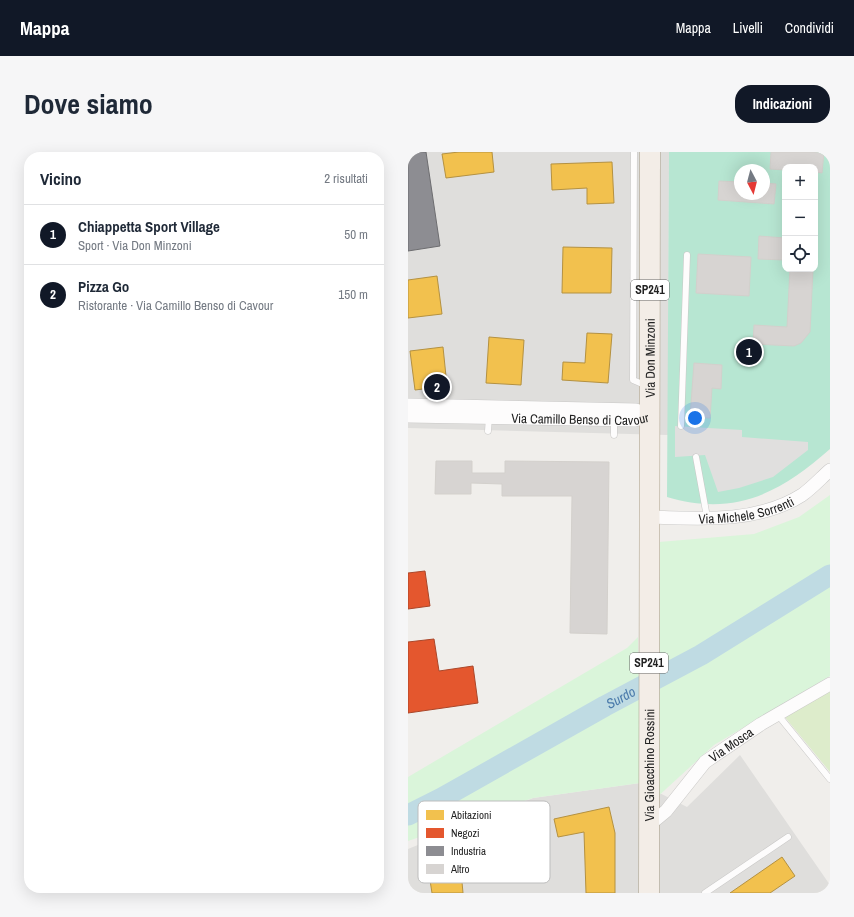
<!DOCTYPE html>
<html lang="it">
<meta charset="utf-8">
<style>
body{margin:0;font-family:"Archivo Narrow",sans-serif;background:#f6f6f7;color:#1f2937}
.controls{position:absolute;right:12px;top:12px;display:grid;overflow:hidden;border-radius:8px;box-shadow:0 4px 16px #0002}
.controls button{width:36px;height:36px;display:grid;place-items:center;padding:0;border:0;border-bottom:1px solid #e0e1e3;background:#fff;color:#1f2937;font:20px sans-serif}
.compass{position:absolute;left:326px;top:12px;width:36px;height:36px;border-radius:50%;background:#fff;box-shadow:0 4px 16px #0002;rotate:173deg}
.you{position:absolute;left:287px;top:266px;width:14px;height:14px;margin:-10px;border:3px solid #fff;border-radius:50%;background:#1a73e8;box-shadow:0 0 0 6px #1a73e833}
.badge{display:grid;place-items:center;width:26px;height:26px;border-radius:50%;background:#111827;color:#fff;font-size:13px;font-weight:700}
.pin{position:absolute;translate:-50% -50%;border:2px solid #fff;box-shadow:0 1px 4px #0006}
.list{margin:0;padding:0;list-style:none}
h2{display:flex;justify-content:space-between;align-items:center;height:52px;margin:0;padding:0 16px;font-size:17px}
h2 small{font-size:13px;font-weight:400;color:#747a83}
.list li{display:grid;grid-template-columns:26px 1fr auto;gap:12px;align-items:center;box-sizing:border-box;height:60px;padding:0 16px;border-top:1px solid #e0e1e3}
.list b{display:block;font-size:15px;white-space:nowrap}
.list p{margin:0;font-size:13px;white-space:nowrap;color:#747a83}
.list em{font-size:13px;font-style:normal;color:#747a83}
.icon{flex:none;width:22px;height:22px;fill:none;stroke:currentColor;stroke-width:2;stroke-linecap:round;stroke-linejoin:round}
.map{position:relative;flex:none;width:422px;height:741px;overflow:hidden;border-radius:16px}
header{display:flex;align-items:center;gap:24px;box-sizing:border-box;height:56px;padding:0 20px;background:#111827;color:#fff}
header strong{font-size:19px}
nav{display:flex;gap:22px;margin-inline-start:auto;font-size:14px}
.intro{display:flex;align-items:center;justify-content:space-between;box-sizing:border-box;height:96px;padding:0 24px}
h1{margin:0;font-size:28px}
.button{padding:10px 18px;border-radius:16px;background:#111827;color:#fff;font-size:14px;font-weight:700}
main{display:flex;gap:24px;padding:0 24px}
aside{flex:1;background:#fff;border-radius:16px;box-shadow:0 4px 16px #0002}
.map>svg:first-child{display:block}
</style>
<header>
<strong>Mappa</strong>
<nav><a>Mappa</a><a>Livelli</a><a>Condividi</a></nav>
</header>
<div class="intro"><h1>Dove siamo</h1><a class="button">Indicazioni</a></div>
<main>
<aside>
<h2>Vicino<small>2 risultati</small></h2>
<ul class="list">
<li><span class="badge">1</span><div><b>Chiappetta Sport Village</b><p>Sport · Via Don Minzoni</p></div><em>50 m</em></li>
<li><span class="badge">2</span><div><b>Pizza Go</b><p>Ristorante · Via Camillo Benso di Cavour</p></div><em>150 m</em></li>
</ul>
</aside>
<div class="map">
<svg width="422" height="741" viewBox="0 0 422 741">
<rect width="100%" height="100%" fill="#f0eeeb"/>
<path fill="#dfdedc" d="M0,0H261L260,283L0,276Z
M332,603L422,733V741H0V697L125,646L232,631L279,655Z"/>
<path fill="#ddeccb" d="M422,539V620L376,564Z"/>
<path fill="#daf5da" d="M422,343V524L306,593L246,648L251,390L346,382L391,365Z
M230,485L232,631L125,646L0,689V625L219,496Z"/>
<path fill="#b7e6d2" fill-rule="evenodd" d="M261,0H422V297C372,341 327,365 259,345ZM377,15H407V117H377ZM332,18H356V42H332Z"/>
<path fill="#e0dfde" d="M267,274L334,278V285L400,290V298L365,325L331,336L310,340L297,303L267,305Z"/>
<path fill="#f2c14e" stroke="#b49141" d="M51,0H84L86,20L38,26L34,2Z
M204,10L206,51L179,52V36L144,38L143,12Z
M155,95L204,96L203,141H154Z
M29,124L34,162L0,166V128Z
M179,181L204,182L200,231L154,228L155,210L177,211Z
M81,185L116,188L113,233L78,231Z
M35,195L39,234L7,238L2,199Z
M201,655L207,681V741H178L176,680L150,685L146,667Z
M374,705L387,724L362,741H322Z
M53,719L55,741H24L21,722Z"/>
<path fill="#e4572e" stroke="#aa472a" d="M17,419L22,454L0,457V421Z
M26,487L31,519L65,514L70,551L0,561V490Z"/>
<path fill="#8d8d92" stroke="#6d6d70" d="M0,0H18L32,94L0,99Z"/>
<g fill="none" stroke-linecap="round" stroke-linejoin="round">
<path stroke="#bfdbe3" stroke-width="21" id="s1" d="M0,663L34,646L197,554L293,503L422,423"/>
</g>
<path fill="#d7d4d2" stroke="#d3d0cc" d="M363,0H416L414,21L407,20V15H377V18L362,17Z
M311,29L332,30V42H356V31L368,32L366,52L310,48Z
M351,84L377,86V108L350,107Z
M290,102L343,105L341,144L288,141Z
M382,117H405L402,180L393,191L386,194L345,192L346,173L379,175Z
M286,211L314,213L313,237L304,236L302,266L282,265Z
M28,309H64V321H97V309L201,310L199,482L162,481L164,344H94V332L63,331V342H27Z"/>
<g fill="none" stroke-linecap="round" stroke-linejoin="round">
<defs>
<path id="service" d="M226,0L225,228L239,234
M206,268V283
M273,274L279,103
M80,279L81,265
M288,305L299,365
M370,563L422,627
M297,741L380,685"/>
<g id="minor">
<path d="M0,253L228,258L243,264"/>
<path id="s2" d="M0,264L227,268L243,264"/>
<path id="s3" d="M242,365C293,367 350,371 394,343C404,336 413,326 422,318"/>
<path id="s4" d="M241,673L258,659L297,610L353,572L422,532"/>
</g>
<g id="primary">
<path id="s5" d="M241,741C241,494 242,247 242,0"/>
</g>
</defs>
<use href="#service" stroke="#c9c8c7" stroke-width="7"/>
<use href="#minor" stroke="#c9c8c7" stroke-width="14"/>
<use href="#primary" stroke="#a79c86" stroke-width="21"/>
<use href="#service" stroke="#fdfcfc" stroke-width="6"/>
<use href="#minor" stroke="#fdfcfc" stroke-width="13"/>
<use href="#primary" stroke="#f3ede7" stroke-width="20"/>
</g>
<g text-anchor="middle" stroke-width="4" stroke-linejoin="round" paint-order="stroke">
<g fill="#fff" stroke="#646464" stroke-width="1">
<rect x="223" y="128" width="38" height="20" rx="3"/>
<rect x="222" y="501" width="38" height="20" rx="3"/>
</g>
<g font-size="12" font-weight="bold" fill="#222">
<text x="242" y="142">SP241</text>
<text x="241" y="515">SP241</text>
</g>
<g font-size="13" fill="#222" stroke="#fff">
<text dy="5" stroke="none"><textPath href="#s5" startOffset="535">Via Don Minzoni</textPath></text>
<text dy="5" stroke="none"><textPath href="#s2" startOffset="172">Via Camillo Benso di Cavour</textPath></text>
<text dy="5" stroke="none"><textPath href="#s3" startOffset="97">Via Michele Sorrenti</textPath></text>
<text dy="5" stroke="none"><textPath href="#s4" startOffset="116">Via Mosca</textPath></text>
<text dy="5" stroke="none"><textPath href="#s5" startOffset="128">Via Gioacchino Rossini</textPath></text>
</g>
<g font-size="14" font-style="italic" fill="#4a7aab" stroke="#fff">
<text dy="5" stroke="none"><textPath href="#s1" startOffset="243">Surdo</textPath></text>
</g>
</g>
<rect x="10" y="649" width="132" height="82" rx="6" fill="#fff" stroke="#bdbdbd" stroke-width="1"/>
<rect x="18" y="658" width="18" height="10" fill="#f2c14e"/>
<rect x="18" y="676" width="18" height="10" fill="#e4572e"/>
<rect x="18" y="694" width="18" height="10" fill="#8d8d92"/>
<rect x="18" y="712" width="18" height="10" fill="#d7d4d2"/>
<g font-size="11" fill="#222">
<text x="43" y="667">Abitazioni</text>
<text x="43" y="685">Negozi</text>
<text x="43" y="703">Industria</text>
<text x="43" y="721">Altro</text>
</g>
</svg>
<div class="controls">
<button>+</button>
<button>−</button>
<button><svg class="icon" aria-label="locate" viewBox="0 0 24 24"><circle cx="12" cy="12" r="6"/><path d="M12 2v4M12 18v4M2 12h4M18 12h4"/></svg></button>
</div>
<svg class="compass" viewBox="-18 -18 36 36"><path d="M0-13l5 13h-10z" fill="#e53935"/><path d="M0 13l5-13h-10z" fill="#747a83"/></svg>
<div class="you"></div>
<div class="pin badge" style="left:341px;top:200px">1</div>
<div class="pin badge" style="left:29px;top:235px">2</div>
</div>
</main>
